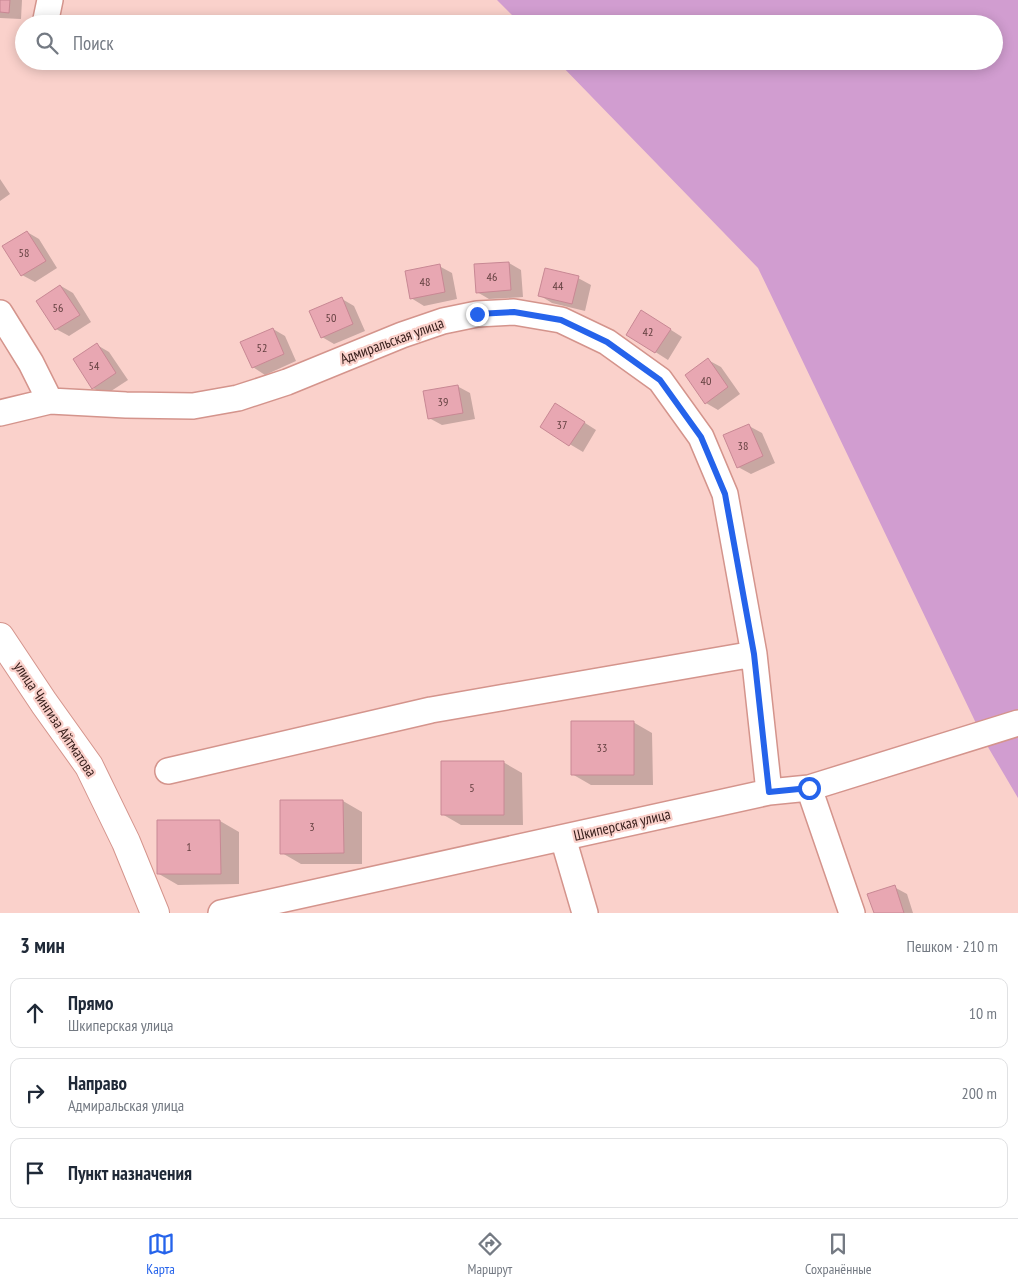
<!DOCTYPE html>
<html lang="ru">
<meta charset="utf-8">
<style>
body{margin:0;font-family:"PT Sans Narrow",sans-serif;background:#f2f2f3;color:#1f2937}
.stop{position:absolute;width:15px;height:15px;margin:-11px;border:4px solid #2563eb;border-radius:50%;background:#fff}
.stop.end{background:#2563eb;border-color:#fff;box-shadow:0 1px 5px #0008}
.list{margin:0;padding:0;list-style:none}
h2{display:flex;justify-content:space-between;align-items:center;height:65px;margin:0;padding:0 20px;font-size:21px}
h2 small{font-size:16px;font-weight:400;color:#747a83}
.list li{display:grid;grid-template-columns:32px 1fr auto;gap:15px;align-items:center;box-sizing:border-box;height:70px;margin:0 10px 10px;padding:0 10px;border:1px solid #e0e1e3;border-radius:10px}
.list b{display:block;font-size:19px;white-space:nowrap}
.list p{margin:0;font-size:16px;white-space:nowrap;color:#747a83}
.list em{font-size:16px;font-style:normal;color:#747a83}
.icon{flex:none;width:28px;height:28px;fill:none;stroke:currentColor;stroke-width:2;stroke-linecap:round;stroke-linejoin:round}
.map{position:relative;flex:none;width:1018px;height:913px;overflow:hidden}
.search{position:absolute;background:#fff;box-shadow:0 2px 12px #0003;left:15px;right:15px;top:15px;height:55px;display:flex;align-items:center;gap:12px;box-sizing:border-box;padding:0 18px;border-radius:28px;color:#747a83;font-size:19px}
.sheet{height:305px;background:#fff}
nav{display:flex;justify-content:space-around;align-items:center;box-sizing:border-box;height:70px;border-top:1px solid #e0e1e3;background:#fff;font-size:14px;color:#747a83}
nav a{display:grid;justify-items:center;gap:2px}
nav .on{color:#2563eb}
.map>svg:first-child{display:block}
</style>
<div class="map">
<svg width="1018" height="913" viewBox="0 0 1018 913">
<rect width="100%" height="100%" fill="#fad1cb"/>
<path fill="#d19dd0" d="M497,0H1018V798L985,742L758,268L557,61H994V24H521Z"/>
<path fill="#0003" d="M0,0H22L21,19L0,18Z
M0,179L10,194L0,201Z
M27,232L39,239L57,268L35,282L22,275Z
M509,263L521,270L523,297L489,299L477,292Z
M439,266L452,273L457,299L424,306L411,298Z
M578,278L591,285L585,311L552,303L539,295Z
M61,286L73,293L91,322L69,336L56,329Z
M342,299L354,306L365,331L334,344L322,337Z
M654,319L682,337L668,360L627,334Z
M273,329L285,336L296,361L265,375L253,367Z
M97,345L109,352L128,380L105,395L93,388Z
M708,360L721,367L740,394L718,410L706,403Z
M457,386L470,393L475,419L442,425L429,418Z
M568,412L596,430L583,452L541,427Z
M749,426L762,433L775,463L751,474L738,467Z
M633,722L652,733L653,785H591L572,774Z
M503,762L522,773L523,825H461L442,814Z
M343,801L362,812V864H301L282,853Z
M220,821L239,832V884L178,885L159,874Z
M894,887L907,894L913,913H875L869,895Z"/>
<path fill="#e8a7b2" stroke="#c88894" d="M0,0H10L9,13L0,12Z
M27,231L46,261L21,276L2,246Z
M509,262L511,290L476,293L474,264Z
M440,264L445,292L410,299L405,271Z
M545,268L579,276L572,304L538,296Z
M60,285L80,315L55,330L36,301Z
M342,297L353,324L321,338L309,311Z
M641,310L671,329L655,353L626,335Z
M273,328L284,354L252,368L240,342Z
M97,343L116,373L92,389L73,359Z
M708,358L728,387L705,404L685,375Z
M458,385L463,413L428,419L423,391Z
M555,403L585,422L569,446L540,427Z
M749,424L763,456L737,468L723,435Z
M571,721H634V775H571Z
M441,761H504V815H441Z
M280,800H343L344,853L280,854Z
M157,820H220L221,874H157Z
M895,885L904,913H874L867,894Z"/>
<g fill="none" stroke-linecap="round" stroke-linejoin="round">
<defs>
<path id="street" d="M45,24L50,0
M0,313L31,363L50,401L126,405L193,406L238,398L287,382L402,335L443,321L477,314L514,312L561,320L607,342L660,380L701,437L725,494L754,654L769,792
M0,413L50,401
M168,771L431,710L754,654
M809,788L852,913
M563,838L585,913
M221,913L769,792L809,788L1018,723"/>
<path id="secondary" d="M0,637L44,703L89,766L126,842L155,913"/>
</defs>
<use href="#street" stroke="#d4948c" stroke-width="28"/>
<use href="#secondary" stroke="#d4948c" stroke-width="30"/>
<use href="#street" stroke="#fff" stroke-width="25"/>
<use href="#secondary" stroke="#fff" stroke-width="28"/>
</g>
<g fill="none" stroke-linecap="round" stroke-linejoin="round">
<path stroke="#2563eb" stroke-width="6" d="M477,314L514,312L561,320L607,342L660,380L701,437L725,494L754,654L769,792L809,788"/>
</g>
<g text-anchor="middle" stroke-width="4.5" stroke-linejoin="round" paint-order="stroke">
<g font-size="12" fill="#623f3f">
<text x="24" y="257">58</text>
<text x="492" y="281">46</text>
<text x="425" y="286">48</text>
<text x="558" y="290">44</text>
<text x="58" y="312">56</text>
<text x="331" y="322">50</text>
<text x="648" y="336">42</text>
<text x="262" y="352">52</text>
<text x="94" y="370">54</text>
<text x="706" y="385">40</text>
<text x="443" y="406">39</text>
<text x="562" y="429">37</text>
<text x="743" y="450">38</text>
<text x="602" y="752">33</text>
<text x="472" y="792">5</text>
<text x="312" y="831">3</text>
<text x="189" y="851">1</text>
</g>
<g font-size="15" fill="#351c19" stroke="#fad1cb">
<text transform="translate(392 341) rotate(-20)" y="5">Адмиральская улица</text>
<text transform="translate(55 719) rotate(56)" y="5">улица Чингиза Айтматова</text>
<text transform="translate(622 825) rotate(-13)" y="5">Шкиперская улица</text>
</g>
</g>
</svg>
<div class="stop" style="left:809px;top:788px"></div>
<div class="stop end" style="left:477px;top:314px"></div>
<div class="search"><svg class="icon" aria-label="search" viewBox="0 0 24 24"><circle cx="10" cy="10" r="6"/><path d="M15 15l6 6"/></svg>Поиск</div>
</div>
<section class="sheet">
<h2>3 мин<small>Пешком · 210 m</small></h2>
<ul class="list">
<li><svg class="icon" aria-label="ahead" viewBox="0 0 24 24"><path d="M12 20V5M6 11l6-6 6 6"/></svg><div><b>Прямо</b><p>Шкиперская улица</p></div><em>10 m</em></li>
<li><svg class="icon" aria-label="right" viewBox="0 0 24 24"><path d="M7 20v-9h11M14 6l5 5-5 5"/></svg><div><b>Направо</b><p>Адмиральская улица</p></div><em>200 m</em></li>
<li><svg class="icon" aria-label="arrive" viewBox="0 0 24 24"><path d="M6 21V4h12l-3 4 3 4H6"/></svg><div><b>Пункт назначения</b></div></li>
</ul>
</section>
<nav>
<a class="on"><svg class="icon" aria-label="map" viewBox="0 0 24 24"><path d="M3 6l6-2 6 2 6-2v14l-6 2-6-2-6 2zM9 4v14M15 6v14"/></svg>Карта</a>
<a><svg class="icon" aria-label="directions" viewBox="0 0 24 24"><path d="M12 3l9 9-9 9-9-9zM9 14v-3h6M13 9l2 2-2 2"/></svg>Маршрут</a>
<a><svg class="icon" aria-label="saved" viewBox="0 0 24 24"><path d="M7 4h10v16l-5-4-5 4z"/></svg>Сохранённые</a>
</nav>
